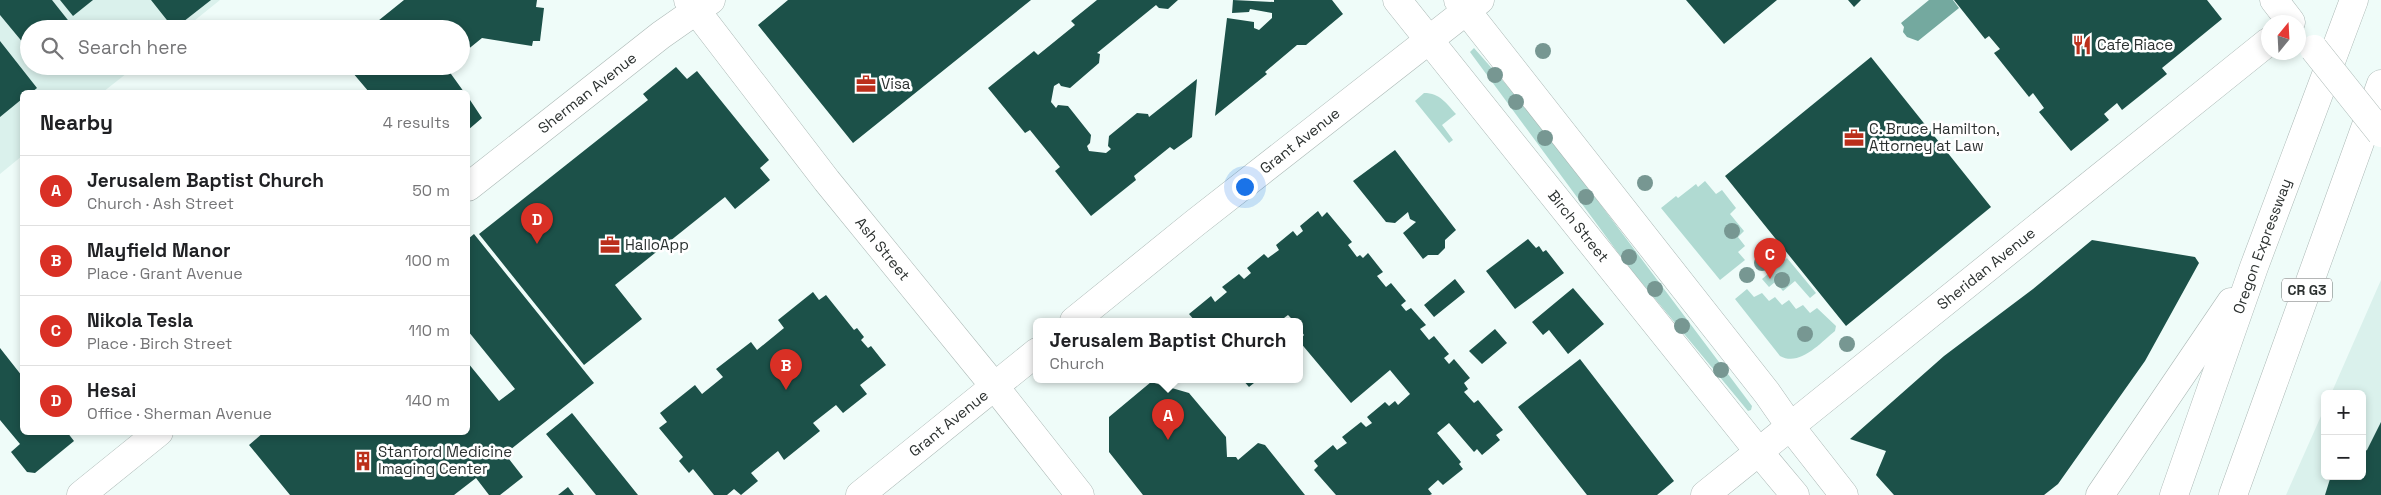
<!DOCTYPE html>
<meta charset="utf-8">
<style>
body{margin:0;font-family:"Space Grotesk",sans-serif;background:#f6f6f6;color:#202124}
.controls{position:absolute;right:15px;bottom:15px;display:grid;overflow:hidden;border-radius:8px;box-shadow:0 2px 8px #0003}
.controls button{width:45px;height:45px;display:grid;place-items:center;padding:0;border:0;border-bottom:1px solid #e0e0e0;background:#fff;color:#202124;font:25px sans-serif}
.compass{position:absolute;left:2261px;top:15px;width:45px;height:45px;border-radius:50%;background:#fff;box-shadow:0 2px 8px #0003;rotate:18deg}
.you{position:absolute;left:1244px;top:186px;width:18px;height:18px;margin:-12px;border:4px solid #fff;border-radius:50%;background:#1a73e8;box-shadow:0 0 0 8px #1a73e833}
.badge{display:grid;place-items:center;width:32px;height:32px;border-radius:50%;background:#d93025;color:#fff;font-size:16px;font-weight:700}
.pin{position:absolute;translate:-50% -41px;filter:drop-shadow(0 1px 2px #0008)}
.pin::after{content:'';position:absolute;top:26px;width:18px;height:15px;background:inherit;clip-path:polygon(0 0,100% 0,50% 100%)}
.popup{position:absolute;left:1033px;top:318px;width:270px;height:65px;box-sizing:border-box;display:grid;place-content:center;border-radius:8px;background:#fff;filter:drop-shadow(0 1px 4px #0005);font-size:16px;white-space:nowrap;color:#757577}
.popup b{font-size:19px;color:#202124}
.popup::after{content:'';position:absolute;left:50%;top:100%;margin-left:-10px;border:10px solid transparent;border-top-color:#fff}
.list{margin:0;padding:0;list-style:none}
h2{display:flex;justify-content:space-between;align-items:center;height:65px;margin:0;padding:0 20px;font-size:21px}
h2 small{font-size:16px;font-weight:400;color:#757577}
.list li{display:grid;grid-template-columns:32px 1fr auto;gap:15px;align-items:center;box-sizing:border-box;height:70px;padding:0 20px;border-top:1px solid #e0e0e0}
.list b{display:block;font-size:19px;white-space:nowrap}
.list p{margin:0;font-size:16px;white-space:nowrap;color:#757577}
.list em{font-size:16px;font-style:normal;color:#757577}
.icon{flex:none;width:28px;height:28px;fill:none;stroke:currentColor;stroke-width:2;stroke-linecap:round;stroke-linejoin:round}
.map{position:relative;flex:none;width:2381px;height:495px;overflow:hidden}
.search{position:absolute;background:#fff;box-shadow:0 2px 8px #0003;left:20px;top:20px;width:450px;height:55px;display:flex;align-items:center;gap:12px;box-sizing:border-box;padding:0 18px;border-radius:28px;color:#757577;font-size:19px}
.panel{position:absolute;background:#fff;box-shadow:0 2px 8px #0003;left:20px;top:90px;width:450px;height:345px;border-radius:8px}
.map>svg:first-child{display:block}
</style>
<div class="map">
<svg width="2381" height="495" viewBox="0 0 2381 495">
<rect width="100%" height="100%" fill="#effcf9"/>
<path fill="#daf1ec" d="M0,0H220L184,29H29V66H136L103,92H22V156L0,174Z
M2381,280V495H2286L2325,407V476H2362V394H2331Z"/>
<path fill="#b0dad2" d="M1474,48L1534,116L1743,394L1752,406L1751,410L1748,411L1627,265L1470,52Z
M1424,93C1440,93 1446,103 1456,114L1442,125L1453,140L1449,143L1415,101Z
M1705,181L1716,194L1722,190L1736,208L1730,214L1744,231L1738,237L1745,246L1738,252L1745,260L1720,280L1661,208L1676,196L1678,198L1696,184L1698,187Z
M1787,258L1816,293L1810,298L1795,281L1783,291L1775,282L1769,287L1762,279Z
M1747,289L1754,297L1762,293L1769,301L1775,297L1782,305L1789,300L1796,309L1803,305L1810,313L1817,308L1836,326L1835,331C1820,343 1800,367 1780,356L1735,299Z"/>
<path fill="#74a99f" d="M1929,0H1953L1959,8L1918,41L1907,37L1903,32L1904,27L1901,23Z"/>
<path fill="#1c5149" d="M0,0H52L75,29H29V50L0,15Z
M60,0H93L73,16Z
M151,0H211L174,29Z
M404,0H537L536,7L544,8L540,41H533L532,46L482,38L461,55V29H368Z
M788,0H1031L853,143L758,25Z
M1097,0H1178L1168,9L1159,8L1156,5L1097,53L1100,54L1099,63L1070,88L1061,86L1059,83L1054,86L1051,102L1056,108L1058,105L1068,106L1091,135L1090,143L1087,146L1089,151L1106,153L1111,149L1108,146L1109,136L1137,113L1148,114L1149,117L1197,79L1192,137L1174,150L1170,147L1134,176L1136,180L1091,216L1055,171L1060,167L1030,130L1025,133L988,88L1034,51L1038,55L1075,25L1071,21Z
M1233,0L1274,2V0H1332L1343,14L1306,45H1297L1265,72L1267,74L1215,116L1227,18L1254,22V28L1259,30L1272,18V13L1250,9L1249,12L1232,13Z
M1686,0H1777L1724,44Z
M1848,0H1861L1854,7Z
M1954,0H2207L2222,19L2162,68L2167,74L2122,110L2117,103L2104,114L2109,120L2071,151L2039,112L2044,108L2033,93L2029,97L1994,53L2000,49L1989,36L1985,39Z
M0,41L37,88L32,92H22V99L0,117Z
M1871,57L1991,207L1846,326L1725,176Z
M347,66H447L446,67L464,92H369Z
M676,67L687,79L697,71L769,160L760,168L770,180L735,209L725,197L615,285L642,319L584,365L479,234L648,100L643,94Z
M468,97L482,118L468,130Z
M1395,150L1456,230L1445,240V248L1438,255H1428L1423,259L1403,233L1416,222L1410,219L1408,212L1395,223L1386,222L1353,181Z
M1318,211L1322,217L1327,212L1352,242L1348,245L1357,257L1360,255L1363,258L1368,253L1383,272L1377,276L1386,287L1391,283L1406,301L1401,305L1406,311L1411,308L1426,325L1420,329L1429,340L1434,336L1449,354L1444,358L1449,364L1454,359L1470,378L1464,383L1468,389L1464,392L1474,403L1478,400L1503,430L1496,435L1500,440L1482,455L1477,449L1474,452L1449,423L1437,433L1461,462L1459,464L1463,469L1443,485L1438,480L1428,489L1432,494L1430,495H1336L1314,470L1318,466L1314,461L1333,445L1337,450L1347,443L1342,437L1361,422L1366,427L1372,423L1367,417L1385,402L1389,406L1395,401L1398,405L1410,394L1390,370L1351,403L1299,341L1304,335L1299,328V321H1294L1288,315L1280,321H1195L1189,314L1211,296L1215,302L1227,292L1222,287L1239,274L1244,279L1251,273L1247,268L1264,254L1268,258L1279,250L1276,245L1293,231L1297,236L1303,231L1300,226Z
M474,234L594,383L505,454L523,477L500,495H489L476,478L454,495H290L249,445L264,432H468V363L499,401L515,389L468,331V239Z
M1528,239L1536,248L1539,246L1543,252L1546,250L1564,273L1515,309L1486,271Z
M2092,240L2195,257L2199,263L2145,361L2058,484L2044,495H1894L1876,475L1886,451L1850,439L1944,356L2033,289Z
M1455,279L1465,292L1434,317L1424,305Z
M1573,288L1604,324L1568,354L1549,330L1543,335L1532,322Z
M813,292L819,300L826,295L854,330L857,328L864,337L861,340L868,348L871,346L886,365L860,385L867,394L843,413L836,405L813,423L820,431L784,460L778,451L751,473L758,481L741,495L734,489L727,495H714L693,469L689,473L679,461L683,457L659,428L667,422L660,413L695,385L702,394L723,377L716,369L751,342L757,350L784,328L778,320Z
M1495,329L1507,343L1482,364L1469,351Z
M0,348L22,376V432H67L74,441L35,473L27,472L11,452L20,444L0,420Z
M1580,359L1674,481L1657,495H1587L1518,407Z
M1242,379H1259L1249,387Z
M1151,382L1189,393L1226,437L1227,457H1236L1238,460L1258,443L1265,445L1305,495H1143L1109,452V417Z
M572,413L638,495H596L583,479L546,434Z
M2381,422V495H2325L2330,479L2334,476H2362V453L2367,450Z
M568,487L574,495H558Z"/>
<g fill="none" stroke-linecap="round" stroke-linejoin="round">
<defs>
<g id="street">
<path id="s1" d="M688,0L827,181L995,387L1080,495"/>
<path id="s2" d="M468,187L661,35L711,0"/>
<path id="s3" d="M1074,321L1195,223L1480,0"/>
<path d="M81,495L159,432"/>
<path id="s4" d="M860,495L1037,352"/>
<path id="s5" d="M1705,495L2268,42"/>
</g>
<g id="secondary">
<path id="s6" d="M1397,0L1759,452"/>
<path d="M1458,0L1767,393L1790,426"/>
<path d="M2274,0L2291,22"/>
</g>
<g id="primary">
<path d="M1790,426L1844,495"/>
<path d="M1759,452L1795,495"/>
<path d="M2100,495L2231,302"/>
<path id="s7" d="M2174,495L2254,267L2354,0"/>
<path d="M2233,495L2381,84"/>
</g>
</defs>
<use href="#street" stroke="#abb8b5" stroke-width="29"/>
<use href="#secondary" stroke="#abb8b5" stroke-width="29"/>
<use href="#primary" stroke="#abb8b5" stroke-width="29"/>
<use href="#street" stroke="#fff" stroke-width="28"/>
<use href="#secondary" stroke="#fff" stroke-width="28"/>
<use href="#primary" stroke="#fff" stroke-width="28"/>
<defs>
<path id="secondary-bridge" d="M2314,49L2381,133"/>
</defs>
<use href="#secondary-bridge" stroke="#abb8b5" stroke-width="29" stroke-linecap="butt"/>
<use href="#secondary-bridge" stroke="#fff" stroke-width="28"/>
</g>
<g fill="#779792">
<circle cx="1543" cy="51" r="8"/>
<circle cx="1495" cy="75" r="8"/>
<circle cx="1516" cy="102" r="8"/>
<circle cx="1545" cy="138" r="8"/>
<circle cx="1645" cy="183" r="8"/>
<circle cx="1586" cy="197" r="8"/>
<circle cx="1732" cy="231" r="8"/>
<circle cx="1629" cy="257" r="8"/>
<circle cx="1762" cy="263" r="8"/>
<circle cx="1747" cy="275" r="8"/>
<circle cx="1782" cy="280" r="8"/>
<circle cx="1655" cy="289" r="8"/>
<circle cx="1682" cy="326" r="8"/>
<circle cx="1805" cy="334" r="8"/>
<circle cx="1847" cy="344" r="8"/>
<circle cx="1721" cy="370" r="8"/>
</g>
<defs>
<symbol id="restaurant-bare" viewBox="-9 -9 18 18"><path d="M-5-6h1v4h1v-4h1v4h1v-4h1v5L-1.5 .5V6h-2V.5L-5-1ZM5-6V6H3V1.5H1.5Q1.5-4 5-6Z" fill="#bb2f1b" stroke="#fff" stroke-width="2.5" paint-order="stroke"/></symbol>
<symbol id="office-bare" viewBox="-9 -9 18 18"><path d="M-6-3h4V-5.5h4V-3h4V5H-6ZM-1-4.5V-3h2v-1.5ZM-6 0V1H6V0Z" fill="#bb2f1b" stroke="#fff" stroke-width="2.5" paint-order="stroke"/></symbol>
<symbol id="building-bare" viewBox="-9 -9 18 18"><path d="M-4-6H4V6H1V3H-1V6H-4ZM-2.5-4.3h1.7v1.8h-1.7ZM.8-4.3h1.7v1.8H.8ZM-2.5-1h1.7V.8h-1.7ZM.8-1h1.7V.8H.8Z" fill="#bb2f1b" stroke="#fff" stroke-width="2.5" paint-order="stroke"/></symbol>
</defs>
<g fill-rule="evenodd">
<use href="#restaurant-bare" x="2068" y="31" width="28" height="28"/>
<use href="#office-bare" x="852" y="70" width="28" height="28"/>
<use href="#office-bare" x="1840" y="124" width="28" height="28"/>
<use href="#office-bare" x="596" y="231" width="28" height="28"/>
<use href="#building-bare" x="349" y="447" width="28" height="28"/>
</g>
<g text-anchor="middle" stroke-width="5" stroke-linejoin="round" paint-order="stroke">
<rect fill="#fff" stroke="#6b6f6e" stroke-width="1" x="2282" y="278.5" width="50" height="23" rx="4"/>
<g font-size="14" font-weight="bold" fill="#2c3130">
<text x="2307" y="295">CR G3</text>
</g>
<g font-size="15" fill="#2c3130" stroke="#fff" text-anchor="start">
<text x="2097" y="50">Cafe Riace</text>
<text x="881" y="89">Visa</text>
<text x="1869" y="134">C. Bruce Hamilton,<tspan x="1869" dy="17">Attorney at Law</tspan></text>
<text x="625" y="250">HalloApp</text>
<text x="378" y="457">Stanford Medicine<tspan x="378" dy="17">Imaging Center</tspan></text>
</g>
<g font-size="15" fill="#2c3130" stroke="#fff">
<text dy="5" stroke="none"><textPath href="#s2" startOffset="152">Sherman Avenue</textPath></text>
<text dy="5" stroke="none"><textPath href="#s3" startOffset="289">Grant Avenue</textPath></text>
<text dy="5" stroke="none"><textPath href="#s6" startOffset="290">Birch Street</textPath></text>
<text dy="5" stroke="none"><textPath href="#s7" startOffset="264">Oregon Expressway</textPath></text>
<text dy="5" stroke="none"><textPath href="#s1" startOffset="316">Ash Street</textPath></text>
<text dy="5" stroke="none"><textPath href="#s5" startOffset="361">Sheridan Avenue</textPath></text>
<text dy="5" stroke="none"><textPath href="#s4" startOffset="114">Grant Avenue</textPath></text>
</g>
</g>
</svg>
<div class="controls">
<button>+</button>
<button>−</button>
</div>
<svg class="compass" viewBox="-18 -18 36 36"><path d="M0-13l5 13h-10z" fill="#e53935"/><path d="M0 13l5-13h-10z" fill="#757577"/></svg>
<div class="you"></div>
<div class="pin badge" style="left:1168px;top:440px">A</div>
<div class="popup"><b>Jerusalem Baptist Church</b>Church</div>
<div class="pin badge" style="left:786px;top:390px">B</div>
<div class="pin badge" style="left:1770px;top:279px">C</div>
<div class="pin badge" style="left:537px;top:244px">D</div>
<div class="search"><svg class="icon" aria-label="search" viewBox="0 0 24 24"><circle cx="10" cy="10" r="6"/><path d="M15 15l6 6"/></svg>Search here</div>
<section class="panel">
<h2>Nearby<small>4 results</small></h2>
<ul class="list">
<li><span class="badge">A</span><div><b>Jerusalem Baptist Church</b><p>Church · Ash Street</p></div><em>50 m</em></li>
<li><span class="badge">B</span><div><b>Mayfield Manor</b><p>Place · Grant Avenue</p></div><em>100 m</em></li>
<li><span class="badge">C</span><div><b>Nikola Tesla</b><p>Place · Birch Street</p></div><em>110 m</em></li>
<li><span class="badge">D</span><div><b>Hesai</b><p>Office · Sherman Avenue</p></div><em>140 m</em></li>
</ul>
</section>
</div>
